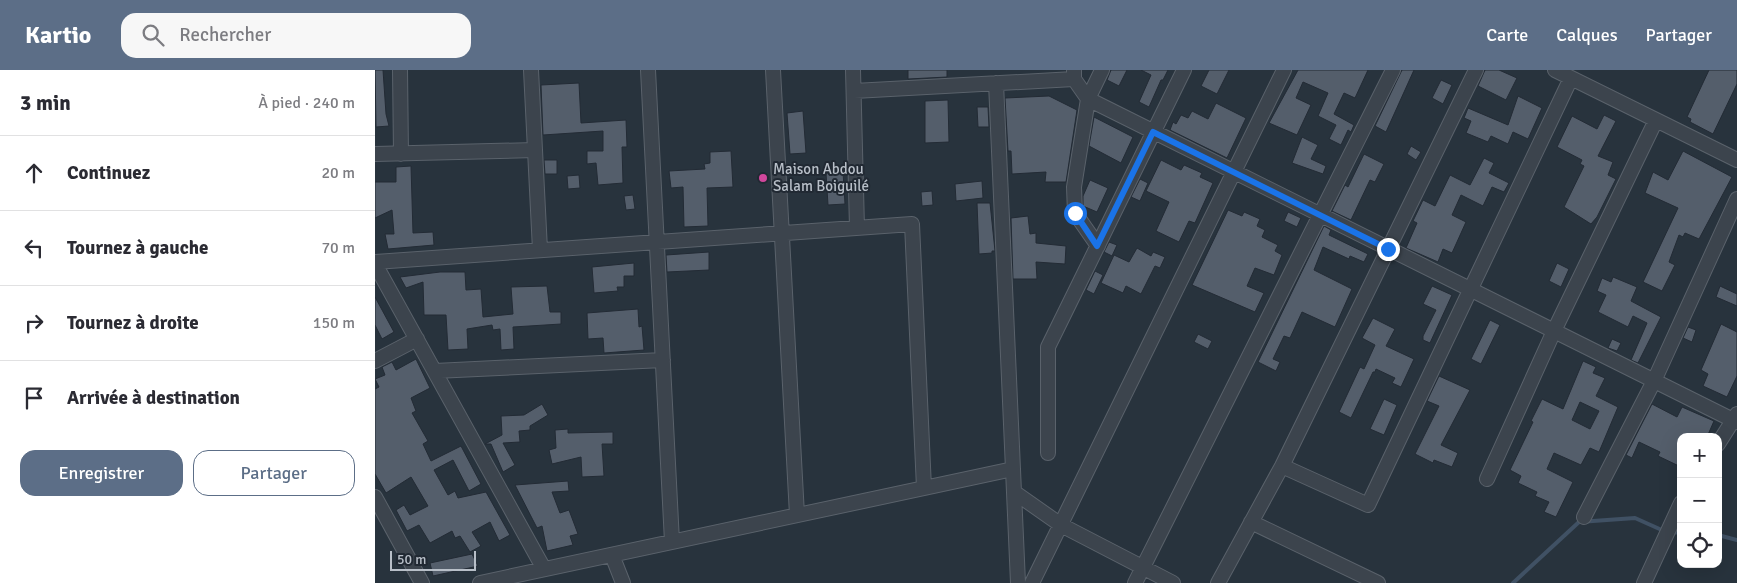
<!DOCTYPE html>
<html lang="fr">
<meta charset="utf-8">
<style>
body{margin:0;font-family:Signika,sans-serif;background:#f7f7f7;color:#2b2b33}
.controls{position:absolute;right:15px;bottom:15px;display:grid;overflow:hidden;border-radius:10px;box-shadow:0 5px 20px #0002}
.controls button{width:45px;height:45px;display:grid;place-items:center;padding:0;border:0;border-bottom:1px solid #e1e1e2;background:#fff;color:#2b2b33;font:25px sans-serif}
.scale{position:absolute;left:15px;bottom:12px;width:86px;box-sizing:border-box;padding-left:5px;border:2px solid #b8bfc8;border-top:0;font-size:14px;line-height:18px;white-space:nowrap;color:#b8bfc8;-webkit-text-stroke:4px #212933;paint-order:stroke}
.stop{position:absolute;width:15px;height:15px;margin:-11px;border:4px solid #1a73e8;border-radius:50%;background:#fff}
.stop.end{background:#1a73e8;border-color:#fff;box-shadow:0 1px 5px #0008}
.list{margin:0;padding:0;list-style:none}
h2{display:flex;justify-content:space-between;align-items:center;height:65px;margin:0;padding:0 20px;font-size:21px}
h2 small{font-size:16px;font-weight:400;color:#7c7c81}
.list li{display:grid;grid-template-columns:32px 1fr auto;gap:15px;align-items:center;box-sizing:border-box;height:75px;padding:0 20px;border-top:1px solid #e1e1e2}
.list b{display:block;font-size:19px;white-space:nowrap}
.list em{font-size:16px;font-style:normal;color:#7c7c81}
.actions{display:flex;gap:10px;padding:15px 20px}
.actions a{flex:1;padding:11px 0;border:1px solid #5c6e87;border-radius:15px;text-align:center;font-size:18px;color:#5c6e87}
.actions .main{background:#5c6e87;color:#fff}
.icon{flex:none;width:28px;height:28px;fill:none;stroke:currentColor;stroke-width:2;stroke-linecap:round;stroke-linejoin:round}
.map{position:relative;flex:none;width:1362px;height:513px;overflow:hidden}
header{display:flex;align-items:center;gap:30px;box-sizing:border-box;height:70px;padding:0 25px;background:#5c6e87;color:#fff}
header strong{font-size:24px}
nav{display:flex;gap:28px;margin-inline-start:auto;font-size:18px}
.search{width:350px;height:45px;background:#f7f7f7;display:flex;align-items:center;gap:12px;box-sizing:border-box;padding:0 18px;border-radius:15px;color:#7c7c81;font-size:19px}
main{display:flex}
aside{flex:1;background:#fff}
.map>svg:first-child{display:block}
</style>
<header>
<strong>Kartio</strong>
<div class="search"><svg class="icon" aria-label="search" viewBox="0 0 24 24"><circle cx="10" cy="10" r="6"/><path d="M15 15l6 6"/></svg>Rechercher</div>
<nav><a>Carte</a><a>Calques</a><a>Partager</a></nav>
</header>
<main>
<aside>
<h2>3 min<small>À pied · 240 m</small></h2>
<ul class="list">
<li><svg class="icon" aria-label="ahead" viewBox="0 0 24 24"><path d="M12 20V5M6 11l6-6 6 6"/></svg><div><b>Continuez</b></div><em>20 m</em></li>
<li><svg class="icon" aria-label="left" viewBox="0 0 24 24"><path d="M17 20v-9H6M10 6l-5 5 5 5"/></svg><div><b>Tournez à gauche</b></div><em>70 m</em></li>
<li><svg class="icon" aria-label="right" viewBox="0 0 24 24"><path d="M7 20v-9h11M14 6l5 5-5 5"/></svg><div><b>Tournez à droite</b></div><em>150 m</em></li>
<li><svg class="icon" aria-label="arrive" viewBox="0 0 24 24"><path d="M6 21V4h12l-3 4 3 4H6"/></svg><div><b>Arrivée à destination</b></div></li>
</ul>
<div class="actions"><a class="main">Enregistrer</a><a>Partager</a></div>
</aside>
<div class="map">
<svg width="1362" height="513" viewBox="0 0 1362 513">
<rect width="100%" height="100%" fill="#28333d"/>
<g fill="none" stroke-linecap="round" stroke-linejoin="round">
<path stroke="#405164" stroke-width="4" d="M1296,463L1306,462
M1343,465L1362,470
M1138,513L1204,452L1260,448L1289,461"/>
</g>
<path fill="#545e6b" stroke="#232b35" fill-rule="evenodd" d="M0,0H8L11,44L14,56L1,57Z
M533,0H572V7L533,9Z
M736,0H752L744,16L732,10Z
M766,0H793L788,10H786L774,37L764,32L776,5Z
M834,0H854L842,24L826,16Z
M923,0H993L980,28L969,23L959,44L979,55L976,62L973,60L966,75L954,69L961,55L943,46L953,23L928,12L921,28L936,35L922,65L894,53Z
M1027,0H1039L1011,62L1000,56Z
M1110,0H1124L1142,8L1131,30L1103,16Z
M1334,0H1362V14L1338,64L1315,52L1316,49L1312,47Z
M1066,10L1077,15L1068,34L1057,28Z
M204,13L206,53L251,50L252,77H247L248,113L223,115L221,93L212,94V81H228V61L168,65L166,15Z
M674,26L702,40L691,112H670L671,102L637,104L636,81H633L630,28Z
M1143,26L1167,38L1153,69L1138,62L1133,74L1116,66L1113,72L1091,63L1096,51L1089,48L1093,38L1133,55Z
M573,30L574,72L550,73V31Z
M841,33L871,48L852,88L795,60L798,52L801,54L806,45L813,48L817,41L833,49Z
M602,37H613L614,57H603Z
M428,41L431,83L415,84L412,43Z
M1229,45L1241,51L1223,86L1238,92L1233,105L1241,109L1222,147L1216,154L1189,137L1209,96L1205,94L1207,90L1182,77L1197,46L1222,59Z
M719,47L758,67L746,93L714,76Z
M927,67L943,75L936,89L951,96L948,104L917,93Z
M1036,76L1046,82L1041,90L1032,84Z
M356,81L358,117L332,118L333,156L309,157L308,117L296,118L294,101L330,99L329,94L335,93V82Z
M1308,81L1357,107L1324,169L1310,163L1308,167L1304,165L1294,192L1300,195L1287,221L1268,212L1303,138L1270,123L1278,102L1293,110Z
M989,84L1009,94L1000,112L995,110L976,150L957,141L970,115L973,117Z
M1109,88L1119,93L1114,103L1134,113L1129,122L1117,117L1108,136L1086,125L1077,145L1091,152L1077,183L1068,179L1063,192L1031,178L1042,153L1038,151L1048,130L1060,136L1075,105L1095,115Z
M169,90H182V104H170Z
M786,90L806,100L809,95L827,103L825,107L838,113L820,153L814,151L804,172L781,161L794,132L771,121Z
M36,96L38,163L58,162L59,175L13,179L10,164H19L17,140L0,148V112H21V97Z
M468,102L470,134L453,135L451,103Z
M204,105L205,118L193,119L192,106Z
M765,109L773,113L765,131L756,127Z
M715,110L733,118L722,142L708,136V126Z
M607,111L608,128L581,131L580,114Z
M557,121L558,135L547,136L546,122Z
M258,125L260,139L251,140L249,126Z
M602,133H615L620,181H617V183L604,184Z
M853,140L867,146L869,142L885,149L882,156L890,160L887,167L903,175L900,181L907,185L899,205L880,198L872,216L889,223L880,242L817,215Z
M913,142L926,148L922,157L909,151Z
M653,146L655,164L661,163V173L691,176L690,194L661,192L662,209H638L636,148Z
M949,156L956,160L954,165L993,184L989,192L975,186L974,189L948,177L939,200L977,219L960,257L927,242L915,268L909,266L898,289L905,292L901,301L883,292Z
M734,172L742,175L737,186L729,182Z
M762,178L776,186L778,182L790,187L785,198L780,196L766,224L751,216L748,223L726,213L739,185L754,192Z
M334,182V200L292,202L291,185Z
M259,193V206H249V217H242L243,221L219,223L217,197Z
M1182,193L1194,199L1186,217L1174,211Z
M720,201L728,205L719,224L711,220Z
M65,202H90L91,220L106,219L108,247L138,244L136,217L172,216L175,242H186V254L138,257L139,279L126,280L125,259L118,260L117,255L92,259L93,279L73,280L71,245H49L48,212L31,218L25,207Z
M1238,207L1262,217L1256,231L1286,247L1263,293L1256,290L1272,253L1258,246L1253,257L1223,242L1231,225L1222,221L1227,208L1236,212Z
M1057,216L1077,225L1055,273L1048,270V266L1061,240L1048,234Z
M1345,216L1362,224V236L1341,227Z
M0,227L19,262L7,269L0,255Z
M263,239L264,257L267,256L269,280L229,283L228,268L213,269L212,243Z
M998,248L1020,259L1011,276L1039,289L1026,317L1017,313L1020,308L1001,299L1000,302H998L976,348L964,342L985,297L989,299L1000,275L987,268Z
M1115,250L1125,255L1106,294L1096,289Z
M1346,254L1362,262V306L1352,327L1328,316L1333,304L1326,300Z
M1313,257L1321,260L1317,272L1308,268Z
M823,264L837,271L833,279L819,272Z
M1237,269L1246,273L1242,281L1233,278Z
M41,289L55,318L36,328L41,341L37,343L53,371L48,374L56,391L86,376L106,414L94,421L78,390L59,400L73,425L80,421L83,428L111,422L135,465L124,471L115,452L97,462L106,476L95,482L85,466L80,468L77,461L55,473L44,455L32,461L21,440L29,435L35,445L53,436L36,407L11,423L0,404V319L4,317L0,309L10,305L7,297L17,292L21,300Z
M1208,291L1221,297L1218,303L1230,308L1221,326L1243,337L1224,382L1215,378L1206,395L1179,383L1172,399L1198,412L1181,447L1169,442L1174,432L1160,426L1162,422L1143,413L1146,406L1135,400L1158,352L1156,351L1167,329L1188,339ZM1205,332L1224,341L1215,359L1197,350Z
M1064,306L1095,320L1066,375L1083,383L1077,397L1059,390L1058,393L1040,384L1064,336L1052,331Z
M1009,329L1022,335L1009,365L995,359Z
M167,334L173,345L155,356V360L144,361L145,372L128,373L140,395L128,402L116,374H110L127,365L126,346L149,345Z
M1277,334L1302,347L1307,337L1339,351L1332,367H1306V397L1283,386L1285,382L1264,372L1257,388L1251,385Z
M193,359V363L238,362V374H227L229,406L207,407L206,387L177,394L174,380L181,378L180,360Z
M193,411L194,421L177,422L185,443L194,440L203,464L195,466L198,475L172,481L167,456L162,458L140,415Z
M97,484L103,496L58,506L55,493Z"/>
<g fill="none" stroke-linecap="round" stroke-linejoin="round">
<defs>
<path id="minor" d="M25,0L26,84
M156,0L165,180
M273,0L297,472
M398,0L422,445
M478,0L482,158
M727,0L713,29L1362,352
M1180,0L1362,90
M699,1V9L713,29L699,117L700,143L723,176
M621,13L643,513
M479,21L699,9
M0,84L160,80
M0,192L537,154L549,418
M0,194L169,499
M0,291L42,269
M60,301L288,290
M1343,374L1362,344
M673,383V277L809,0
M907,396L993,435L1196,8
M1112,409L1179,261L1281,50
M639,422L686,455L798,513
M0,427L47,513
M1209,447L1279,311L1362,129
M876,452L1003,513
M237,485L248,513
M105,513L638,399
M657,513L909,0
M760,513L1018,0
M843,513L907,396L1101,0
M1269,513L1306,433"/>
</defs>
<use href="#minor" stroke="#5a626b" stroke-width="16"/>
<use href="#minor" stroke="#3c444d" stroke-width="14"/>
</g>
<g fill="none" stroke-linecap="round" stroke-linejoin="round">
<path stroke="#1a73e8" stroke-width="6" d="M700,143L722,176L778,62L1013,179"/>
</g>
<circle fill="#d1479c" stroke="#212933" stroke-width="2" cx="388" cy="108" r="5"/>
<g text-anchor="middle" stroke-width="4" stroke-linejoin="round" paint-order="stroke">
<g font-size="15" fill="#b8bfc8" stroke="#212933" text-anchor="start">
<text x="398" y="104">Maison Abdou<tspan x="398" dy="17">Salam Boiguilé</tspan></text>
</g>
</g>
</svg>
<div class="controls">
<button>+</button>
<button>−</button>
<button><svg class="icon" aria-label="locate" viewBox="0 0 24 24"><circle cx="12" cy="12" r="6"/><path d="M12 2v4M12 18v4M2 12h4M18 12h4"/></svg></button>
</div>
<div class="scale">50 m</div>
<div class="stop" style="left:700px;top:143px"></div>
<div class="stop end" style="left:1013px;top:179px"></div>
</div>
</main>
